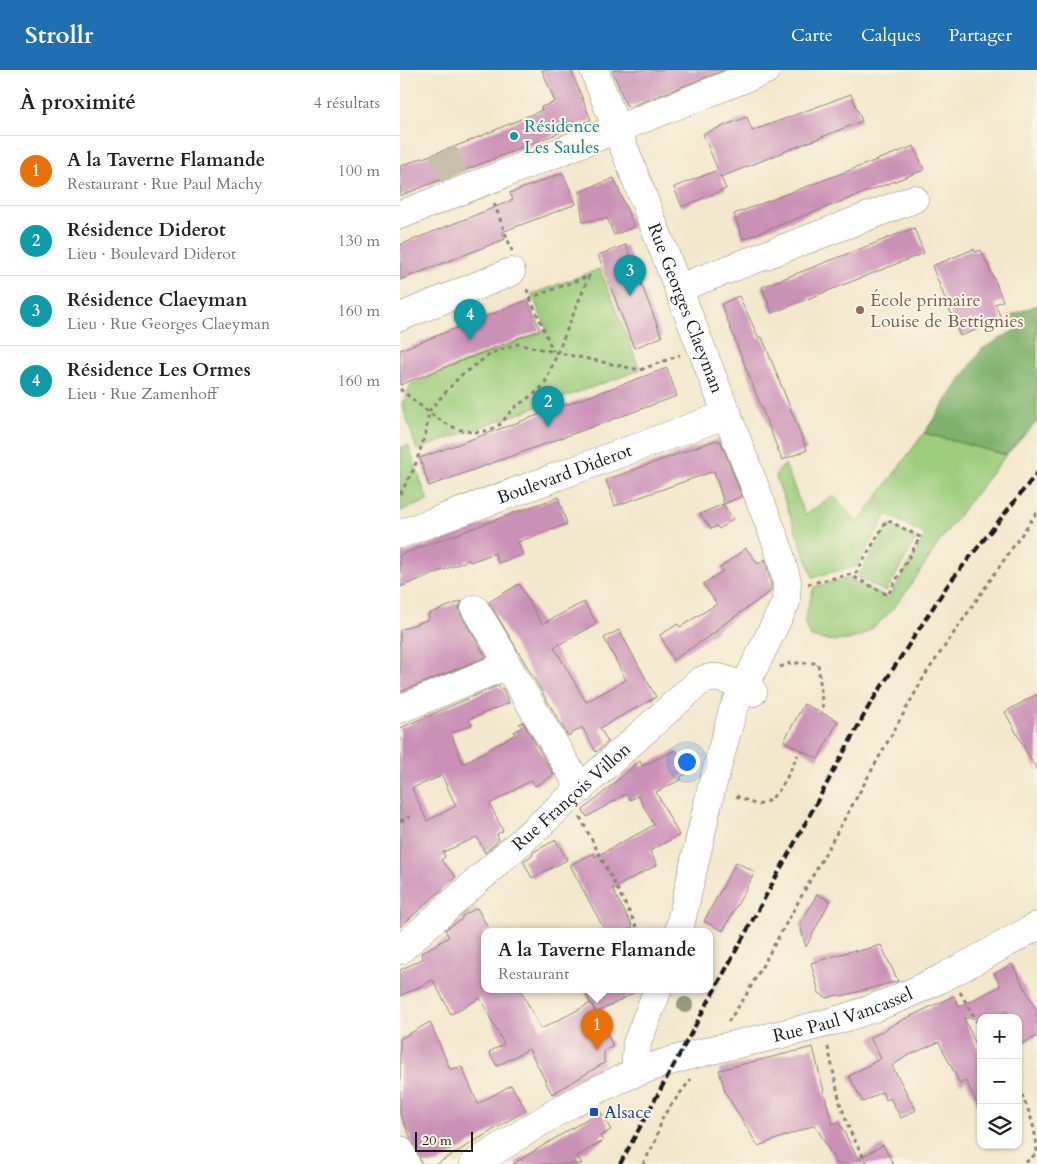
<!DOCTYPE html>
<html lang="fr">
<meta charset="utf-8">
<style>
body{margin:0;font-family:Cardo,serif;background:#f6f6f6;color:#202124}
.controls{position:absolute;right:15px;bottom:15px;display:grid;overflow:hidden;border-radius:10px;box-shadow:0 1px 4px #0004}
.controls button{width:45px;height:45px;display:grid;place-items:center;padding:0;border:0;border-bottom:1px solid #e0e0e0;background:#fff;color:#202124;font:25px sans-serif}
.scale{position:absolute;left:15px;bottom:12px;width:58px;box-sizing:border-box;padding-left:5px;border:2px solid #1c1c1c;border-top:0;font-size:14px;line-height:18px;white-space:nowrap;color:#1c1c1c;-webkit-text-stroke:4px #fcf5e5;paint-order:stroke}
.you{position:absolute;left:286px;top:691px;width:18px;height:18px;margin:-12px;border:4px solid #fff;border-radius:50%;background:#1a73e8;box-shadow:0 0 0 8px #1a73e833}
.badge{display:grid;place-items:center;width:32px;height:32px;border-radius:50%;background:#1f6fb2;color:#fff;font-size:16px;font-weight:700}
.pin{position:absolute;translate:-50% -41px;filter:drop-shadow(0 1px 2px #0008)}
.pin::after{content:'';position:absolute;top:26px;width:18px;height:15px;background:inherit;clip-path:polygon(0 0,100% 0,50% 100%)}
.popup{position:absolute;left:81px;top:858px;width:232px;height:65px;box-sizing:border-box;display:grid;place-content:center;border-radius:10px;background:#fff;filter:drop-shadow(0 1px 4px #0005);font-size:16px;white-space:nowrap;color:#757577}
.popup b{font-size:19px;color:#202124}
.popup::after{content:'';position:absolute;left:50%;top:100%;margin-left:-10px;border:10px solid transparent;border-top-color:#fff}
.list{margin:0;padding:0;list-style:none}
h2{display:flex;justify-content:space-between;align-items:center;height:65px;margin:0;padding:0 20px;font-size:21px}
h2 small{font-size:16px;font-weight:400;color:#757577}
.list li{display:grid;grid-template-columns:32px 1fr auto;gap:15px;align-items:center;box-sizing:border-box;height:70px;padding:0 20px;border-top:1px solid #e0e0e0}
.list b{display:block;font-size:19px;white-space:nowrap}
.list p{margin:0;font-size:16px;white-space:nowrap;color:#757577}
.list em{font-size:16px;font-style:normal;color:#757577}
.icon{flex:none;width:28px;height:28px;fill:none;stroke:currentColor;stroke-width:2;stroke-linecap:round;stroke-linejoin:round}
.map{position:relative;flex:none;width:637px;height:1094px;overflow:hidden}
header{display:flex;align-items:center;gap:30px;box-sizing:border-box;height:70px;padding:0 25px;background:#1f6fb2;color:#fff}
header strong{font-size:24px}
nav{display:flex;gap:28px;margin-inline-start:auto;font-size:18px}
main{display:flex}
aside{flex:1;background:#fff}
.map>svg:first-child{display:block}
</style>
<header>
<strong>Strollr</strong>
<nav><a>Carte</a><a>Calques</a><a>Partager</a></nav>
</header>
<main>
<aside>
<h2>À proximité<small>4 résultats</small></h2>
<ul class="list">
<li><span class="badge" style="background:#e8710a">1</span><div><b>A la Taverne Flamande</b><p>Restaurant · Rue Paul Machy</p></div><em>100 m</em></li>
<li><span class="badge" style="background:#0f9aa8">2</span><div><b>Résidence Diderot</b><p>Lieu · Boulevard Diderot</p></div><em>130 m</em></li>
<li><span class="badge" style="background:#0f9aa8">3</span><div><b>Résidence Claeyman</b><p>Lieu · Rue Georges Claeyman</p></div><em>160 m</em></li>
<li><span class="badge" style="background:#0f9aa8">4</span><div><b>Résidence Les Ormes</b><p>Lieu · Rue Zamenhoff</p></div><em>160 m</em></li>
</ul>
</aside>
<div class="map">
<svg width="637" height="1094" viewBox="0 0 637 1094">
<rect width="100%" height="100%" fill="#fcf5e5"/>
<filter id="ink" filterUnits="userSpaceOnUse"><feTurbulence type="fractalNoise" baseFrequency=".02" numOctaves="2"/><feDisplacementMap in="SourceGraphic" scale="10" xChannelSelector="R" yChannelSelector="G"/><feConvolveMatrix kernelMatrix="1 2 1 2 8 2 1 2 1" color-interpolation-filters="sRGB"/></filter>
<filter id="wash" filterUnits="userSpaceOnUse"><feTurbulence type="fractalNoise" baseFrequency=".0096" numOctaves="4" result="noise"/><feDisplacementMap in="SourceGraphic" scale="20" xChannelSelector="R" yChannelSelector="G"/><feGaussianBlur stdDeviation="1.12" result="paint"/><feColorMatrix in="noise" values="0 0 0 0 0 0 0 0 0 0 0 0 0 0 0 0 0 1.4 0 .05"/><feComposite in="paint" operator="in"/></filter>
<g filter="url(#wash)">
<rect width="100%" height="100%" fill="#f3e8cd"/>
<path fill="#9ece7d" stroke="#5d754c" d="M200,199L240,300L17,380L2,334L11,314L147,260L132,224Z
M524,363L606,385C586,411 566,435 547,461C522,495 498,546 460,566C445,573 426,571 411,567L404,552L414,517L448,508L489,529L525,465L487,444L457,496L413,507L375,405L385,394L405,445L433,425L458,453Z
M8,375L28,431L0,441V378Z
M489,454L516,469L486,522L458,507Z"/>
<path fill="#7eb16c" stroke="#4d6644" d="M637,235V352L606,385L524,363L582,279L617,259L612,245Z"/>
<g id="blocks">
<path fill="#ca91b7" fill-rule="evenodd" d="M142,0H171L191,50L0,126V96L67,72L142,40L141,37L155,32Z
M212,0H324L230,37L226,35Z
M451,24L462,51L321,107L320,105L326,119L282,137L274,117L318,100L303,64L347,47L352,61Z
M514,76L524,100L343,169L334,144Z
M163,103L176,134L102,162L105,169L0,210V175L113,130L110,123Z
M214,108L234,157L214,165L207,148L183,152L179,122Z
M514,158L524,183L372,243L362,217Z
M226,175L262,267L234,278L198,185Z
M574,179L575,182L581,180L596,213L603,231L595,234L602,250L560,266L532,196Z
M339,226L359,268L362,267L407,380L382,390L321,234Z
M128,230L140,260L0,315V280Z
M267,298L277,326L29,416L20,388Z
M316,370L321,372L342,426L324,434L314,401L215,436L206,410Z
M158,427L167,454L118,472L123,485L98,493L95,483L70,492L69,490L0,517V485Z
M323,434L333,449L319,459L316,456L311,459L300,444Z
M346,478L358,494L365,489L371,514V521L316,560L317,561L273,590L260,565L278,554L280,557L317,534L303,514L323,501L320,498Z
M119,514L142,554L184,532L197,554L154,577L186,632L226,610L204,568L219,560L256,627L200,658L208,672L196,682L182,657L168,666L89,532Z
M62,531L59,539L62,547L86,587L0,622V560L29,549L28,544Z
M97,616L103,619L109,633L69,649L72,655L51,663L63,694L116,664L114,662L122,657L119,654L123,652L154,705L135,716L131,710L90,734L103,761L97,764L99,770L85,783L77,767L43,782L45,787L41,790L56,807L0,857V658ZM42,706L56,736L27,751L12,718Z
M637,624V701L605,642Z
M404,634L438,651L418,689L384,671Z
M276,680L288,703L280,707L282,709L256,722L279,765L250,781L257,795L212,819L233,857L224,861H205L170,795L194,783L195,787L254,755L238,726L230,730L226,724L187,747L183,740L240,691L242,696Z
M156,770L167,790L132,808L123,791L132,786L133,782Z
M336,792L355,802L323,861L304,851Z
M417,824L430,831L406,877L400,855Z
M77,838L90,861H84V919H120L141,959L191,933L213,976L204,981V993L152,1024L129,979L97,996L89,982L104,974L80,928L51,944L33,910L0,926V900L23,889L21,883L49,867L45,860L62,849V846Z
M481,875L498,911L442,926L438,925L427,928L419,923L411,893L455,880V882Z
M612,894L637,941V966L618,976V948H611L607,941L593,948H564L581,986V1041L566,1011L560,1014L539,972L507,986L492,996L516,1040L501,1048L490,1028L486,1030L482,1022L463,1032L449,1006L481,988L470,968L502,950L554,926L559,937L601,916L594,904Z
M183,919H241L196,943Z
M30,952L50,999L62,997L78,1034L111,1015L126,1040L37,1094H22L0,1044V969Z
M413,977L432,1054L439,1052L458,1089L483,1075L493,1094H437L415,1055L358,1076L325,1022L319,1000Z
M200,1041L211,1060L200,1066L203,1071L177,1086L182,1094H113Z"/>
</g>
</g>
<g filter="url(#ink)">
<use href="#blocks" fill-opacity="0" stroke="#888274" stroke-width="1"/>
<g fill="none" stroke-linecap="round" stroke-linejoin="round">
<path stroke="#c8bfaa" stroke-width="28" stroke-dasharray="28 14" stroke-linecap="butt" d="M43,81L60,121"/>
<defs>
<g id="minor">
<path id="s1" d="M194,0L378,477L387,512L386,532L333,640L311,720L279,861"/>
<path d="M0,145L366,0"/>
<path d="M279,218L514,129"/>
<path d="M0,247L111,202"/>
<path id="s2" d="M0,464L328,344"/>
<path d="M75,539L101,581L107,595"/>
<path d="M0,639L107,595L181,719"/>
<path id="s3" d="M0,880L299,612C317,601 336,614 353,622"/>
<path d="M235,1003L237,973L258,919"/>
<path d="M0,1080L6,1094"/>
<path id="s4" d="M74,1094C125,1062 178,1025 235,1003C303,977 377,969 447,947C515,926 575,891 637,856"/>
</g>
</defs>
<use href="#minor" stroke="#888274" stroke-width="29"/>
<path stroke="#888274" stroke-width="3" stroke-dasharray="4 4" stroke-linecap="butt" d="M94,133L112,181
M130,228L153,281
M0,319C26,339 58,374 94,358C103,354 106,346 112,340C123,330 136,325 145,313L189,206L130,228L126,217
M0,424L14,399L26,362L29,341L60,306L92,283L117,274L240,300L280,285
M408,514L456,503L487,450L520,467L488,525L454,507L456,503
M380,597L391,593H418L423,640
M336,726L357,735C380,731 388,703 398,685
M180,747L239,861
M0,751L10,747
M560,922L581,959
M328,952L345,927L525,605L637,442
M428,977L440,1033L450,1061L467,1094
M618,1017C629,1039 636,1058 637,1083L624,1094
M243,1094L255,1072L263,1046L291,1009"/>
<use href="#minor" stroke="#fff" stroke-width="28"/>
<path stroke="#1c1c1c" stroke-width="4" stroke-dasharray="8 4" stroke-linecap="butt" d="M220,1094L469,636L547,516L637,403"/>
</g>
<circle fill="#969a7e" cx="285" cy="935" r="8"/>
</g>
<circle fill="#0f9aa8" stroke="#fcf5e5" stroke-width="2" cx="114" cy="66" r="5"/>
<circle fill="#8d6e63" stroke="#fcf5e5" stroke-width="2" cx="460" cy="240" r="5"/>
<rect fill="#1a4fb4" stroke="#fcf5e5" stroke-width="2" x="189" y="1037" width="10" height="10" rx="2.5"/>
<g text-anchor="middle" stroke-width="4" stroke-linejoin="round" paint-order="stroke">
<g font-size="18" fill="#0d838f" stroke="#fcf5e5" text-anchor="start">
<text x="124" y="62">Résidence<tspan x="124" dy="21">Les Saules</tspan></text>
</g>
<g font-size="18" fill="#785e54" stroke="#fcf5e5" text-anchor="start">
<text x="470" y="236">École primaire<tspan x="470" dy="21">Louise de Bettignies</tspan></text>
</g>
<g font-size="18" fill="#1c1c1c" stroke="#fcf5e5">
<text dy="6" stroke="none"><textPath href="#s1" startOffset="255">Rue Georges Claeyman</textPath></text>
<text dy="6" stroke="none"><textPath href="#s2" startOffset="175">Boulevard Diderot</textPath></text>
<text dy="6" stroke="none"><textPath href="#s3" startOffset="230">Rue François Villon</textPath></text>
<text dy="6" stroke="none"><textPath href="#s4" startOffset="401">Rue Paul Vancassel</textPath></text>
</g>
<g font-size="18" fill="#164399" stroke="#fcf5e5" text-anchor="start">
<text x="204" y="1048">Alsace</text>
</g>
</g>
</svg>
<div class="controls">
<button>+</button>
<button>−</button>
<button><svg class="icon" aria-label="layers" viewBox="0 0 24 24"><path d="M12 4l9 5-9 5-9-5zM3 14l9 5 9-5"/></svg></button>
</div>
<div class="scale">20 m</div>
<div class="you"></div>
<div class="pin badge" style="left:197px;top:980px;background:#e8710a">1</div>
<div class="popup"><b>A la Taverne Flamande</b>Restaurant</div>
<div class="pin badge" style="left:148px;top:357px;background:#0f9aa8">2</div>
<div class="pin badge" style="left:230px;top:226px;background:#0f9aa8">3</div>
<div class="pin badge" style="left:70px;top:270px;background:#0f9aa8">4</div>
</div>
</main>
